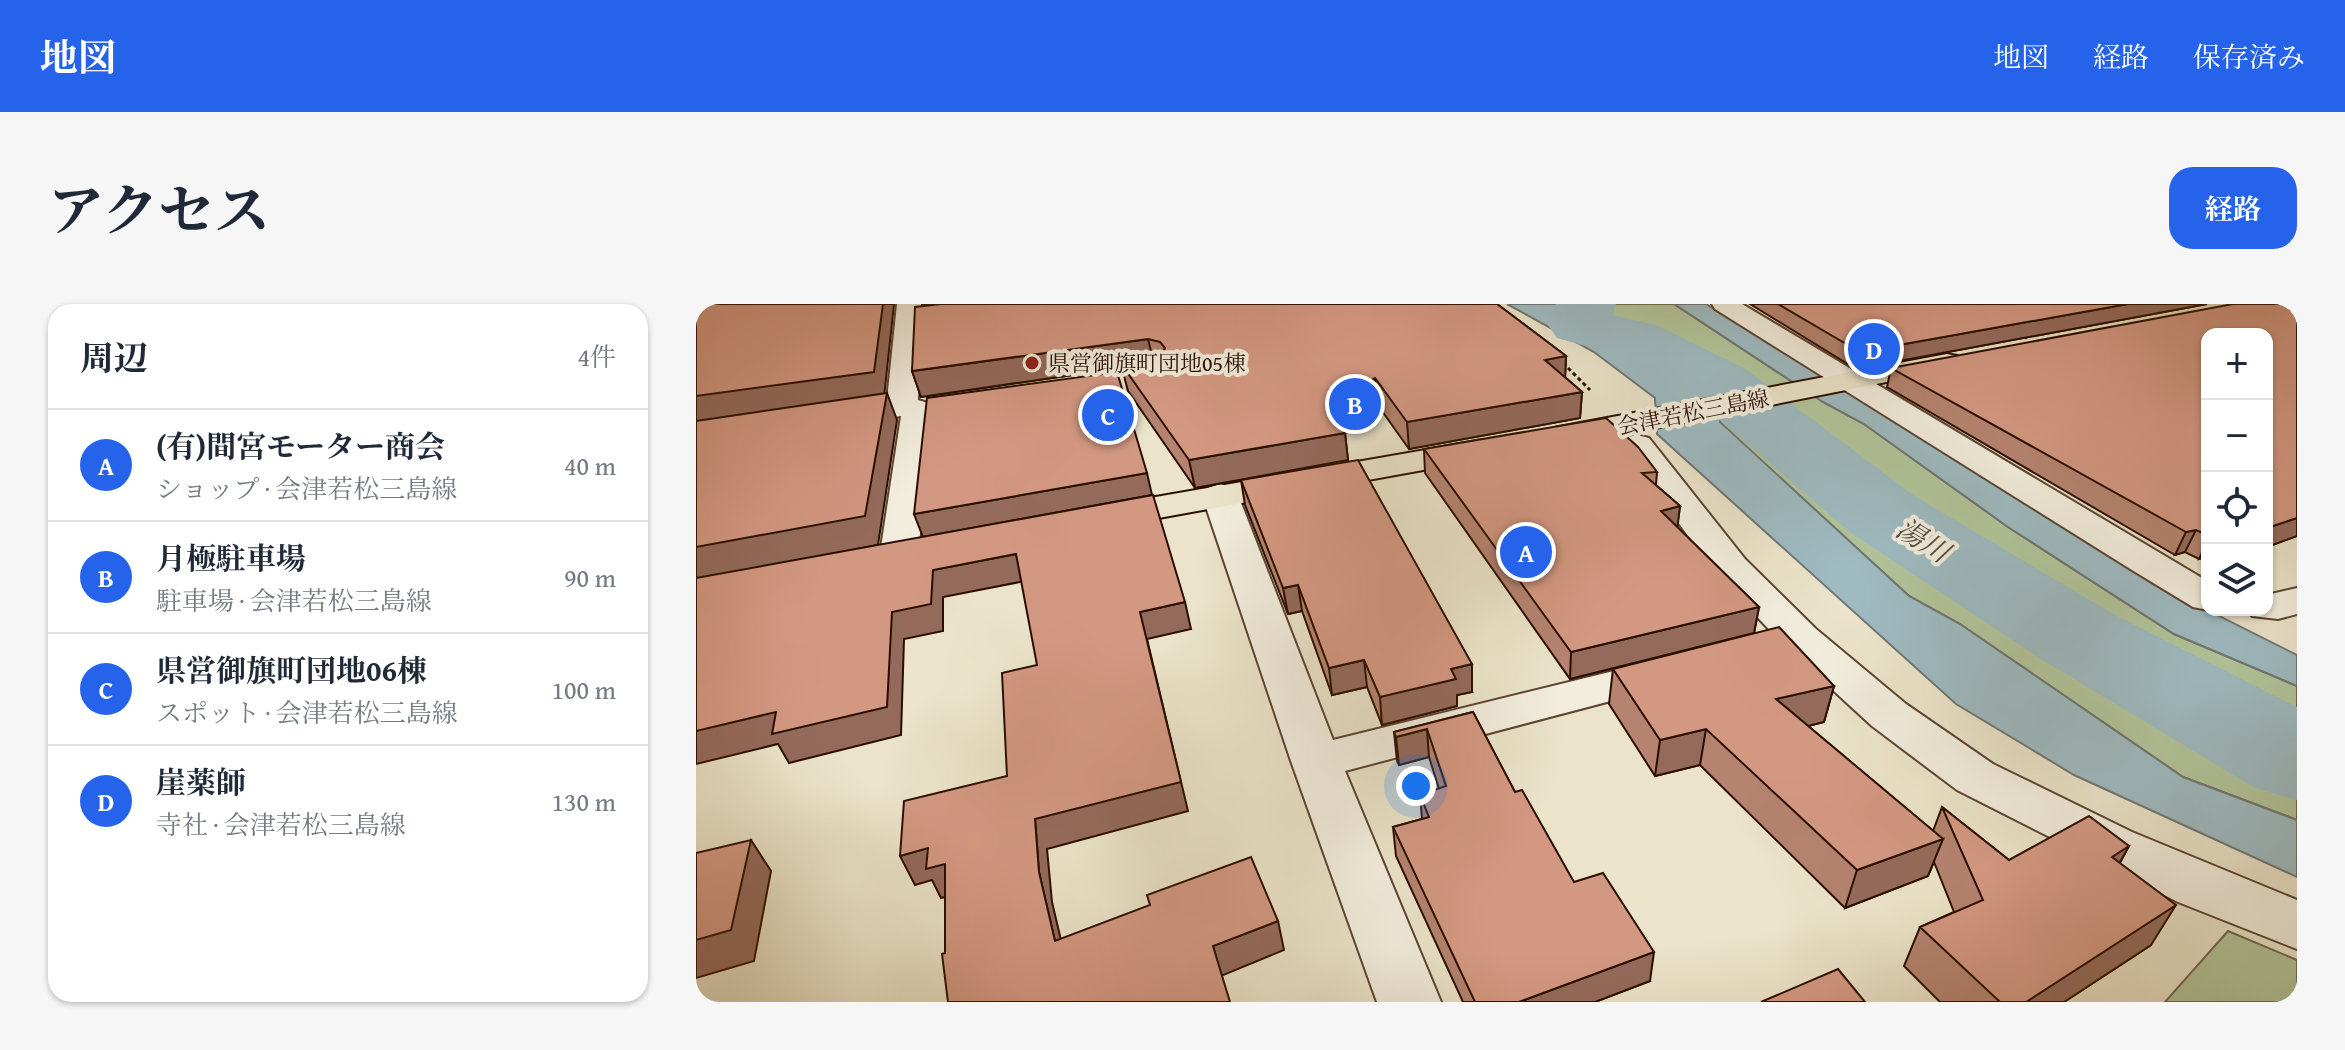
<!DOCTYPE html>
<html lang="ja">
<meta charset="utf-8">
<style>
body{margin:0;font-family:"Gentium Book Plus","Noto Serif JP",serif;background:#f6f6f7;color:#1f2937}
.controls{position:absolute;right:24px;top:24px;display:grid;overflow:hidden;border-radius:16px;box-shadow:0 2px 6px #0004}
.controls button{width:72px;height:72px;display:grid;place-items:center;padding:0;border:0;border-bottom:2px solid #e0e1e3;background:#fff;color:#1f2937;font:40px sans-serif}
.you{position:absolute;left:720px;top:482px;width:28px;height:28px;margin:-20px;border:6px solid #fff;border-radius:50%;background:#1a73e8;box-shadow:0 0 0 12px #1a73e833}
.badge{display:grid;place-items:center;width:52px;height:52px;border-radius:50%;background:#2563eb;color:#fff;font-size:26px;font-weight:700}
.pin{position:absolute;translate:-50% -50%;border:4px solid #fff;box-shadow:0 2px 8px #0006}
.list{margin:0;padding:0;list-style:none}
h2{display:flex;justify-content:space-between;align-items:center;height:104px;margin:0;padding:0 32px;font-size:34px}
h2 small{font-size:26px;font-weight:400;color:#747a83}
.list li{display:grid;grid-template-columns:52px 1fr auto;gap:24px;align-items:center;box-sizing:border-box;height:112px;padding:0 32px;border-top:2px solid #e0e1e3}
.list b{display:block;font-size:30px;white-space:nowrap}
.list p{margin:0;font-size:26px;white-space:nowrap;color:#747a83}
.list em{font-size:26px;font-style:normal;color:#747a83}
.icon{flex:none;width:44px;height:44px;fill:none;stroke:currentColor;stroke-width:2;stroke-linecap:round;stroke-linejoin:round}
.map{position:relative;flex:none;width:1601px;height:698px;overflow:hidden;border-radius:24px}
header{display:flex;align-items:center;gap:48px;box-sizing:border-box;height:112px;padding:0 40px;background:#2563eb;color:#fff}
header strong{font-size:38px}
nav{display:flex;gap:44px;margin-inline-start:auto;font-size:28px}
.intro{display:flex;align-items:center;justify-content:space-between;box-sizing:border-box;height:192px;padding:0 48px}
h1{margin:0;font-size:56px}
.button{padding:20px 36px;border-radius:24px;background:#2563eb;color:#fff;font-size:28px;font-weight:700}
main{display:flex;gap:48px;padding:0 48px}
aside{flex:1;background:#fff;border-radius:24px;box-shadow:0 2px 6px #0004}
.map>svg:first-child{display:block}
</style>
<header>
<strong>地図</strong>
<nav><a>地図</a><a>経路</a><a>保存済み</a></nav>
</header>
<div class="intro"><h1>アクセス</h1><a class="button">経路</a></div>
<main>
<aside>
<h2>周辺<small>4件</small></h2>
<ul class="list">
<li><span class="badge">A</span><div><b>(有)間宮モーター商会</b><p>ショップ · 会津若松三島線</p></div><em>40 m</em></li>
<li><span class="badge">B</span><div><b>月極駐車場</b><p>駐車場 · 会津若松三島線</p></div><em>90 m</em></li>
<li><span class="badge">C</span><div><b>県営御旗町団地06棟</b><p>スポット · 会津若松三島線</p></div><em>100 m</em></li>
<li><span class="badge">D</span><div><b>崖薬師</b><p>寺社 · 会津若松三島線</p></div><em>130 m</em></li>
</ul>
</aside>
<div class="map">
<svg width="1601" height="698" viewBox="0 0 1601 698">
<rect width="100%" height="100%" fill="#ebe4ca"/>
<filter id="stains"><feTurbulence type="fractalNoise" baseFrequency=".0025" numOctaves="4"/><feColorMatrix values="0 0 0 0 .2 0 0 0 0 .09 0 0 0 0 .02 0 0 0 .5 -.17"/></filter>
<radialGradient id="worn" r=".72"><stop offset=".6" stop-color="#630" stop-opacity="0"/><stop offset="1" stop-color="#630" stop-opacity=".3"/></radialGradient>
<path fill="#b2c59b" stroke="#6e6a4e" stroke-width="2" d="M907,0H978L1127,98L1168,120L1312,223L1478,330L1601,382V516L1487,473L1264,320L1213,292L1023,118L1033,82L969,66L940,52L903,7Z
M1532,627L1601,656V698H1469Z"/>
<path fill="#9ebbc2" stroke="#707674" stroke-width="2" d="M811,0H907L903,7L940,52L969,66L1033,82L1024,118L1213,292L1264,320L1487,473L1601,516V573L1378,471L1260,400L961,130L959,94L898,48Z
M978,0H1010L1117,67L1165,91L1511,306L1601,351V382L1478,330L1312,223L1168,120L1127,98Z"/>
<g fill="none" stroke-linecap="round" stroke-linejoin="round">
<path fill="#9ebbc2" fill-rule="evenodd" d="M860,0H920L917,11L960,21L1048,64L1217,191L1419,311L1601,403V496L1559,484L1345,355L1155,229L998,94L914,49L861,34L852,21Z"/>
<defs>
<path id="street" d="M201,0H225V9L294,0H365L362,5L353,7L224,24L222,96L232,99L236,105L222,250L217,258L203,262L189,258L184,250L205,112L137,122L126,120L121,113L126,106L191,96Z
M1016,0H1046L1511,277L1512,306L1497,303L1436,266L1019,5Z
M941,131L953,134L1049,255L1120,325L1210,400L1297,460L1436,528L1601,596V645L1482,598L1261,486L1176,422L1090,343L1021,271L925,141L929,134Z
M524,180L536,184L542,191L637,436L971,354L987,358L994,368L987,378L649,467L745,698H681L595,457L506,191L512,184Z
M1601,284V310L1582,315L1556,312L1552,306H1571V291Z"/>
<path id="primary" d="M1251,50L1261,52L1265,58L1261,64L863,143L852,140L847,133L852,126L863,123Z
M787,136L799,139L803,146L799,153L402,225L389,222L384,214L389,206L402,203Z"/>
</defs>
<use href="#street" stroke="#5b4432" stroke-width="4"/>
<use href="#primary" stroke="#2b0e00" stroke-width="4"/>
<path stroke="#2b0e00" stroke-width="3" stroke-dasharray="4 3" stroke-linecap="butt" d="M814,11L835,26
M867,59L894,86"/>
<use href="#street" fill="#f2eddd" fill-rule="evenodd"/>
<use href="#primary" fill="#ebe4ca" fill-rule="evenodd"/>
<path stroke="#2b0e00" stroke-width="4" stroke-dasharray="9 9" stroke-linecap="butt" d="M1278,0L1355,49"/>
</g>
<path fill="#b58370" stroke="#2b0e00" stroke-width="2" d="M226,0H801L870,52L869,73L886,88L884,114L713,145L681,100L645,122L649,129L652,156L499,184L432,87L426,64L225,93L216,67L227,2Z
M1054,0H1511L1160,65Z
M1601,5V232L1571,243L1511,30V253L1503,255L1489,248L1479,251L1191,83L1195,64Z
M728,145L961,168L960,181L984,202L981,223L1063,303L1058,329L1138,382L1128,418L1112,422L1237,527L1246,503L1313,556L1433,542L1424,559L1455,641L1368,698H1244L1208,662L1224,623L1258,608L1238,558L1232,572L1149,604L1004,461L959,472L913,400L917,365L1046,332L874,375L729,169Z
M545,176L776,388L761,391V402L686,421L671,383L636,391L606,307L592,310L549,201Z
M777,408L819,488L878,578L954,677L899,698H767L700,552L697,523L726,515L724,491L743,485L733,453L703,461L701,457L698,428Z"/>
<path fill="#946a5b" stroke="#2b0e00" stroke-width="2" d="M187,0H198L188,93L0,120V92Z
M1432,0H1511L1160,65L1164,48Z
M452,35L458,59L225,93L216,67Z
M870,52L869,77L849,56Z
M679,74L681,100L636,128L633,101Z
M886,88L884,114L713,145L711,118Z
M191,89L201,116L182,241L0,276V243Z
M649,129L652,156L499,184L493,156Z
M451,169L456,191L227,233L218,210Z
M984,202L981,227L965,207Z
M1601,214V232L1571,243V224Z
M1500,226L1489,248L1479,251L1490,228Z
M1511,238V253L1503,255Z
M320,250L329,277L247,293V327L208,335L205,431L93,459L82,440L0,460V427L196,308L237,266Z
M602,281L606,307L592,310L587,284Z
M489,298L495,325L451,335L492,507L351,545L356,598L372,666L359,637L343,568L339,515L444,308Z
M1063,303L1058,329L874,375L875,348Z
M668,356L671,383L636,391L633,364Z
M776,360V388L761,391V402L686,421L684,393L755,365Z
M1138,382L1128,418L1072,432L1080,395Z
M731,425L733,453L703,461L700,433Z
M1010,425L1004,461L959,472L964,436Z
M1247,535L1232,572L1149,604L1161,566Z
M55,536L75,567L58,657L0,674V636Z
M1433,542L1411,581L1416,553Z
M232,544L249,560L264,589L245,594L236,576L219,581L204,552Z
M1480,601L1455,641L1368,698H1330Z
M582,617L588,646L525,672L517,642Z
M958,648L954,677L899,698H823Z"/>
<path fill="#d39882" stroke="#2b0e00" stroke-width="2" d="M0,0H187L178,68L0,92Z
M245,0H801L870,52L849,56L886,88L711,118L679,74L633,101L649,129L493,156L426,61L464,55L469,44L464,38L452,35L216,67L219,3Z
M1082,0H1432L1164,48Z
M1537,0H1586L1601,5V214L1571,224V30H1511V231L1500,226L1490,228L1195,64Z
M421,68L451,169L218,210L231,94Z
M191,89L169,212L0,243V117Z
M910,114L942,143L961,168L946,169L984,202L965,207L1063,303L875,348L728,145Z
M662,156L776,360L755,365L760,375L684,393L668,356L633,364L602,281L587,284L545,176Z
M457,191L489,298L444,308L485,478L339,515L343,568L359,637L454,601L451,591L555,553L582,617L517,642L534,698H252L246,650L249,649V560L230,565L232,544L204,552L208,497L311,472L306,369L341,361L320,250L237,266L235,300L196,308L191,403L76,430L80,408L0,427V274Z
M1083,323L1138,382L1080,395L1247,535L1161,566L1010,425L964,436L917,365Z
M777,408L819,488L826,486L878,578L907,569L958,648L823,698H779L697,523L733,513L724,491L750,482L731,425L700,433L698,428Z
M1246,503L1313,556L1393,512L1433,542L1416,553L1480,601L1330,698H1304L1224,623L1287,596Z
M55,536L35,626L0,636V549Z
M1142,665L1169,698H1065Z"/>
<circle fill="#8f2418" stroke="#f2eddd" stroke-width="3" cx="336" cy="59" r="8"/>
<g text-anchor="middle" stroke-width="8" stroke-linejoin="round" paint-order="stroke">
<g font-size="22" fill="#2b0e00" stroke="#f2eddd" text-anchor="start">
<text x="352" y="67">県営御旗町団地05棟</text>
</g>
<g font-size="22" fill="#2b0e00" stroke="#f2eddd">
<text transform="translate(997 108) rotate(-11)" y="8">会津若松三島線</text>
</g>
<g font-size="28" font-style="italic" fill="#534b44" stroke="#f2eddd">
<text transform="translate(1227 236) rotate(32)" y="10">湯川</text>
</g>
</g>
<rect width="100%" height="100%" filter="url(#stains)"/>
<rect width="100%" height="100%" fill="url(#worn)"/>
</svg>
<div class="controls">
<button>+</button>
<button>−</button>
<button><svg class="icon" aria-label="locate" viewBox="0 0 24 24"><circle cx="12" cy="12" r="6"/><path d="M12 2v4M12 18v4M2 12h4M18 12h4"/></svg></button>
<button><svg class="icon" aria-label="layers" viewBox="0 0 24 24"><path d="M12 4l9 5-9 5-9-5zM3 14l9 5 9-5"/></svg></button>
</div>
<div class="you"></div>
<div class="pin badge" style="left:830px;top:248px">A</div>
<div class="pin badge" style="left:659px;top:100px">B</div>
<div class="pin badge" style="left:412px;top:111px">C</div>
<div class="pin badge" style="left:1178px;top:45px">D</div>
</div>
</main>
